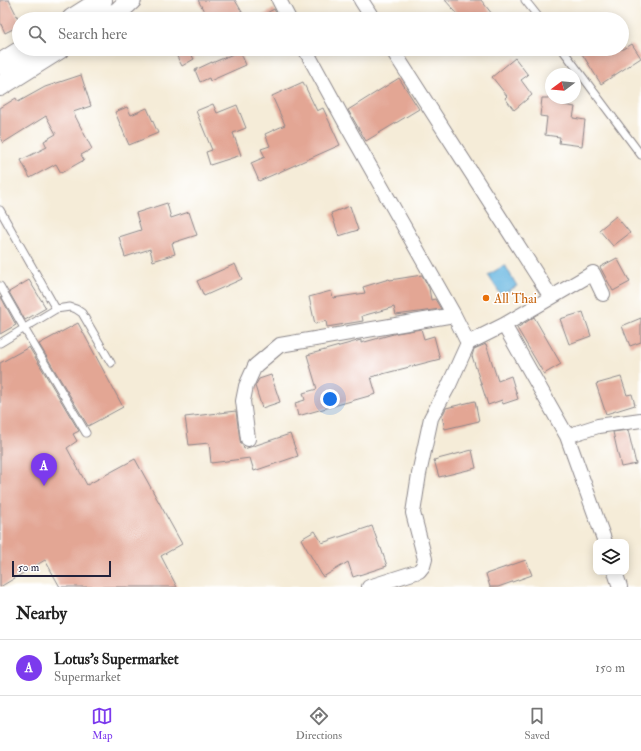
<!DOCTYPE html>
<style>
body{margin:0;font-family:"IM FELL Double Pica",serif;background:#f2f2f2;color:#222}
.controls{position:absolute;right:12px;bottom:12px;display:grid;overflow:hidden;border-radius:8px;box-shadow:0 2px 10px #0003}
.controls button{width:36px;height:36px;display:grid;place-items:center;padding:0;border:0;border-bottom:1px solid #e0e0e0;background:#fff;color:#222;font:20px sans-serif}
.compass{position:absolute;left:545px;top:68px;width:36px;height:36px;border-radius:50%;background:#fff;box-shadow:0 2px 10px #0003;rotate:254deg}
.scale{position:absolute;left:12px;bottom:10px;width:99px;box-sizing:border-box;padding-left:4px;border:2px solid #22223b;border-top:0;font-size:11px;line-height:14px;white-space:nowrap;color:#22223b;-webkit-text-stroke:3px #fff;paint-order:stroke}
.you{position:absolute;left:330px;top:399px;width:14px;height:14px;margin:-10px;border:3px solid #fff;border-radius:50%;background:#1a73e8;box-shadow:0 0 0 6px #1a73e833}
.badge{display:grid;place-items:center;width:26px;height:26px;border-radius:50%;background:#7c3aed;color:#fff;font-size:13px;font-weight:700}
.pin{position:absolute;translate:-50% -33px;filter:drop-shadow(0 1px 2px #0008)}
.pin::after{content:'';position:absolute;top:21px;width:14px;height:12px;background:inherit;clip-path:polygon(0 0,100% 0,50% 100%)}
.list{margin:0;padding:0;list-style:none}
h2{display:flex;justify-content:space-between;align-items:center;height:52px;margin:0;padding:0 16px;font-size:17px}
h2 small{font-size:13px;font-weight:400;color:#767676}
.list li{display:grid;grid-template-columns:26px 1fr auto;gap:12px;align-items:center;box-sizing:border-box;height:56px;padding:0 16px;border-top:1px solid #e0e0e0}
.list b{display:block;font-size:15px;white-space:nowrap}
.list p{margin:0;font-size:13px;white-space:nowrap;color:#767676}
.list em{font-size:13px;font-style:normal;color:#767676}
.icon{flex:none;width:22px;height:22px;fill:none;stroke:currentColor;stroke-width:2;stroke-linecap:round;stroke-linejoin:round}
.map{position:relative;flex:none;width:641px;height:587px;overflow:hidden}
.search{position:absolute;background:#fff;box-shadow:0 2px 10px #0003;left:12px;right:12px;top:12px;height:44px;display:flex;align-items:center;gap:10px;box-sizing:border-box;padding:0 14px;border-radius:22px;color:#767676;font-size:15px}
.sheet{height:108px;background:#fff}
nav{display:flex;justify-content:space-around;align-items:center;box-sizing:border-box;height:56px;border-top:1px solid #e0e0e0;background:#fff;font-size:11px;color:#767676}
nav a{display:grid;justify-items:center;gap:2px}
nav .on{color:#7c3aed}
.map>svg:first-child{display:block}
</style>
<div class="map">
<svg width="641" height="587" viewBox="0 0 641 587">
<rect width="100%" height="100%" fill="#fff"/>
<filter id="ink" filterUnits="userSpaceOnUse"><feTurbulence type="fractalNoise" baseFrequency=".025" numOctaves="2"/><feDisplacementMap in="SourceGraphic" scale="8" xChannelSelector="R" yChannelSelector="G"/><feConvolveMatrix kernelMatrix="1 2 1 2 8 2 1 2 1" color-interpolation-filters="sRGB"/></filter>
<filter id="wash" filterUnits="userSpaceOnUse"><feTurbulence type="fractalNoise" baseFrequency=".012" numOctaves="4" result="noise"/><feDisplacementMap in="SourceGraphic" scale="16" xChannelSelector="R" yChannelSelector="G"/><feGaussianBlur stdDeviation="0.9" result="paint"/><feColorMatrix in="noise" values="0 0 0 0 0 0 0 0 0 0 0 0 0 0 0 0 0 1.4 0 .05"/><feComposite in="paint" operator="in"/></filter>
<g filter="url(#wash)">
<rect width="100%" height="100%" fill="#f5ecd8"/>
<path fill="#65b5e0" stroke="#446c8e" d="M505,265L517,286L501,295L488,275Z"/>
<g id="blocks">
<path fill="#e3a694" d="M0,0H9L19,20V26L5,33L0,22Z
M198,0H235L246,19H208Z
M445,0H481L496,19H462Z
M274,9L279,19H256Z
M632,44L641,58L601,84L579,49H624Z
M173,49H188L194,59L182,66Z
M240,51L246,65L210,81L209,78L200,82L195,70L212,62V63Z
M515,58L528,75L521,80L532,95L514,110L505,98L507,96L492,77Z
M81,75L91,106L73,112L92,149L81,155L84,160L61,173L56,164L30,178L21,160L47,147L44,141L56,134L46,116L3,143L0,138V108L16,98L18,102L45,87Z
M399,78L419,109L366,141L348,110Z
M303,82L317,111L323,108L340,145L259,181L251,163L265,157L261,149L270,146L265,134L285,125L272,96Z
M542,98H565L564,105L575,107L573,118L585,120L582,146L559,143L560,137L545,135L547,117L540,116Z
M213,104L217,113L237,105L246,128L233,133L241,155L210,165L206,152L212,150L196,111Z
M127,107L131,115L147,108L158,133L129,145L115,112Z
M167,203L171,218L189,212L197,235L172,243L175,254L153,261L150,249L125,257L119,237L141,230L136,213Z
M350,206L358,230L339,236L331,213Z
M616,216L630,233L613,246L599,230Z
M617,258L630,282L613,291L600,267Z
M235,264L242,279L204,296L197,281Z
M422,275L429,288L431,300L435,299L441,309L396,315L394,307L362,316L363,321L327,327L326,321L315,324L309,297L331,291L333,298L365,293L363,287L389,279L390,280Z
M29,280L46,308L25,320L9,292Z
M1,297L16,325L0,334V298Z
M583,312L591,336L569,344L560,319Z
M534,317L561,364L544,374L517,328Z
M641,318V342L630,346L622,326Z
M78,323L123,407L88,426L39,344Z
M421,329L424,339L434,336L440,359L371,377L376,394L298,416L295,403L305,400L303,393L317,389L307,355L361,340V343L397,333Z
M486,344L498,381L511,376L518,399L503,404L502,400L488,405L472,356L474,349Z
M29,347L79,431L73,434L77,441L67,448L87,485L135,459L182,544L161,556L177,587H60L45,560L0,587V363Z
M271,375L280,402L262,408L255,386L259,379Z
M621,377L627,395L632,394L635,405L606,414L596,384Z
M475,401L479,421L445,429L442,416L446,408Z
M236,411L240,440L241,444L243,446L244,449L290,434L298,456L254,471L250,458L211,463L209,443L189,445L185,417Z
M628,430L636,464L621,467L613,432Z
M472,450L476,468L439,477L434,460Z
M372,526L380,548H381L387,566L353,577L348,562L323,577L301,539L315,531L322,543Z
M526,560L532,575L498,587H490L486,574Z"/>
</g>
</g>
<g filter="url(#ink)">
<use href="#blocks" fill-opacity="0" stroke="#8c878a" stroke-width="1"/>
<g fill="none" stroke-linecap="round" stroke-linejoin="round">
<defs>
<path id="service" d="M525,0L540,19
M562,49L641,155
M0,210L56,309
M0,286L24,328L86,433
M0,343L56,309L70,307L76,309L82,313L111,363"/>
<path id="minor" d="M279,0L289,19
M361,0L373,19
M305,49L351,133L454,315L468,343
M392,49L551,297
M504,325L567,436L605,542
M567,436L598,426L641,420
M248,439L243,401L246,386L255,366L280,345L454,315
M615,572L620,587
M369,587L419,571L423,566L425,559L413,513L419,474L431,418L449,385L468,343L504,325L593,273L603,294"/>
<path id="secondary" d="M72,19L102,0
M107,19L118,12L131,0
M0,64L24,49
M0,86L59,49"/>
</defs>
<use href="#service" stroke="#8c878a" stroke-width="9"/>
<use href="#minor" stroke="#8c878a" stroke-width="16"/>
<use href="#secondary" stroke="#8c878a" stroke-width="22"/>
<use href="#service" stroke="#fff" stroke-width="7"/>
<use href="#minor" stroke="#fff" stroke-width="14"/>
<use href="#secondary" stroke="#fff" stroke-width="20"/>
</g>
</g>
<circle fill="#e8710a" stroke="#fff" stroke-width="1.5" cx="486" cy="298" r="4"/>
<g text-anchor="middle" stroke-width="3" stroke-linejoin="round" paint-order="stroke">
<g font-size="13" fill="#c56008" stroke="#fff" text-anchor="start">
<text x="494" y="303">All Thai</text>
</g>
</g>
</svg>
<div class="controls">
<button><svg class="icon" aria-label="layers" viewBox="0 0 24 24"><path d="M12 4l9 5-9 5-9-5zM3 14l9 5 9-5"/></svg></button>
</div>
<svg class="compass" viewBox="-18 -18 36 36"><path d="M0-13l5 13h-10z" fill="#e53935"/><path d="M0 13l5-13h-10z" fill="#767676"/></svg>
<div class="scale">50 m</div>
<div class="you"></div>
<div class="pin badge" style="left:44px;top:486px">A</div>
<div class="search"><svg class="icon" aria-label="search" viewBox="0 0 24 24"><circle cx="10" cy="10" r="6"/><path d="M15 15l6 6"/></svg>Search here</div>
</div>
<section class="sheet">
<h2>Nearby<small></small></h2>
<ul class="list">
<li><span class="badge">A</span><div><b>Lotus's Supermarket</b><p>Supermarket</p></div><em>150 m</em></li>
</ul>
</section>
<nav>
<a class="on"><svg class="icon" aria-label="map" viewBox="0 0 24 24"><path d="M3 6l6-2 6 2 6-2v14l-6 2-6-2-6 2zM9 4v14M15 6v14"/></svg>Map</a>
<a><svg class="icon" aria-label="directions" viewBox="0 0 24 24"><path d="M12 3l9 9-9 9-9-9zM9 14v-3h6M13 9l2 2-2 2"/></svg>Directions</a>
<a><svg class="icon" aria-label="saved" viewBox="0 0 24 24"><path d="M7 4h10v16l-5-4-5 4z"/></svg>Saved</a>
</nav>
